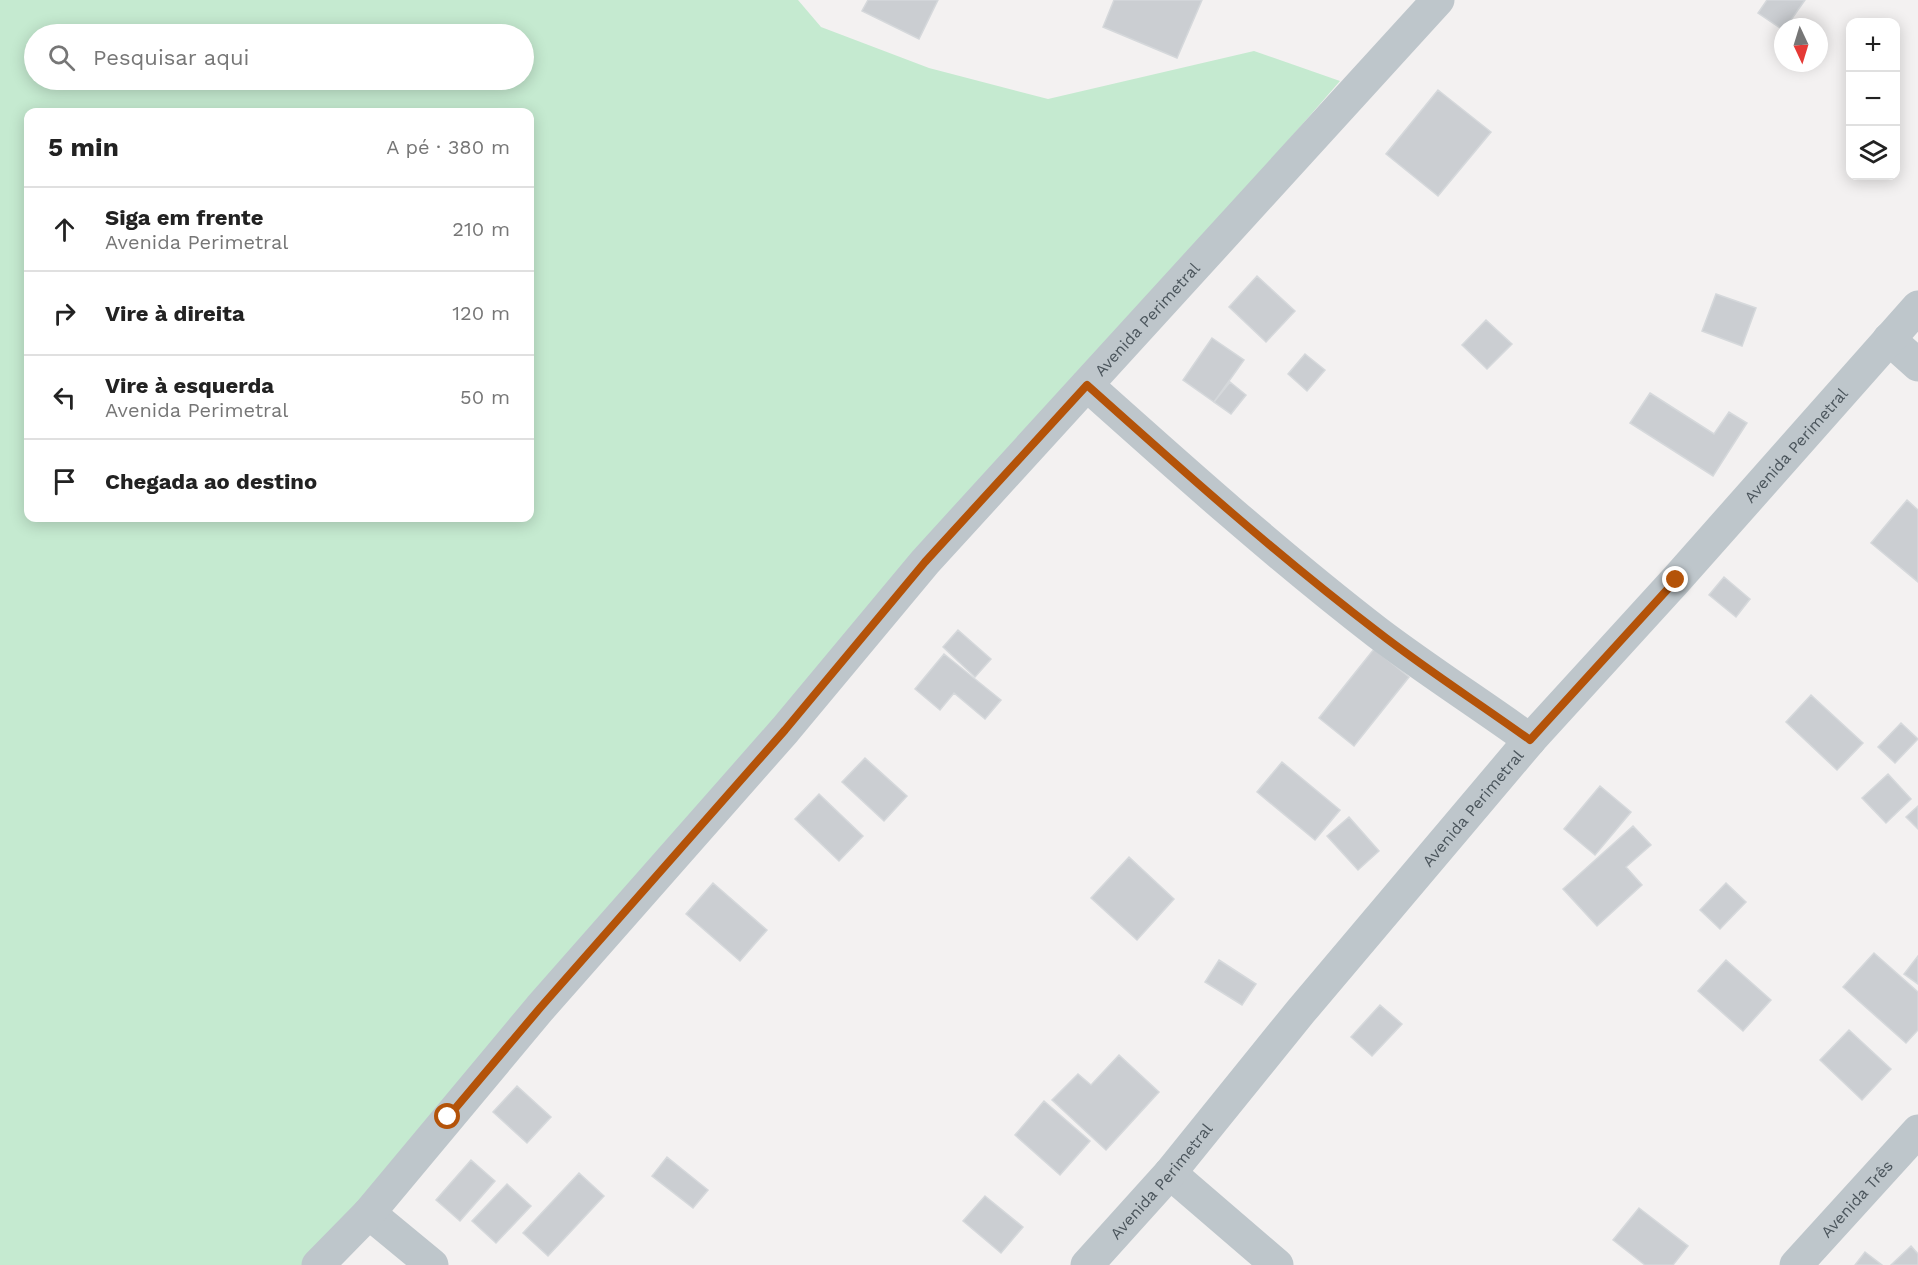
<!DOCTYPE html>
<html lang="pt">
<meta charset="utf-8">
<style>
body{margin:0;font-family:"Work Sans",sans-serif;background:#f2f2f2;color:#222}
.controls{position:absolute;right:18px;top:18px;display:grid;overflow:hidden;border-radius:12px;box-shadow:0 3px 15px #0003}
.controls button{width:54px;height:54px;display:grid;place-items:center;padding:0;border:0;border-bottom:2px solid #e0e0e0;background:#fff;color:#222;font:30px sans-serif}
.compass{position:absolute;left:1774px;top:18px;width:54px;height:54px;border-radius:50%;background:#fff;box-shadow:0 3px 15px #0003;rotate:176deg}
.stop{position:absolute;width:18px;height:18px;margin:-14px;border:4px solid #b45309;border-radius:50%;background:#fff}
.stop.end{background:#b45309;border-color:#fff;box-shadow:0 2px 6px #0008}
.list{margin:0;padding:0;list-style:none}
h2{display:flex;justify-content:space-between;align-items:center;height:78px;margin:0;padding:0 24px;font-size:26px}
h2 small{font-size:20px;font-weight:400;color:#767676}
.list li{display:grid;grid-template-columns:39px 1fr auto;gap:18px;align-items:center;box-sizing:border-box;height:84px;padding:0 24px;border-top:2px solid #e0e0e0}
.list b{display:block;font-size:22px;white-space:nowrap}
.list p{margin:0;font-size:20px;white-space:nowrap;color:#767676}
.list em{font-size:20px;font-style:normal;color:#767676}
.icon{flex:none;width:33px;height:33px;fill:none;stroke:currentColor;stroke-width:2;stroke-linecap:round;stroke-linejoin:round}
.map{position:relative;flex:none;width:1918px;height:1265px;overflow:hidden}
.search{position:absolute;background:#fff;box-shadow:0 3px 15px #0003;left:24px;top:24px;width:510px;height:66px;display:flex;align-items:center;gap:15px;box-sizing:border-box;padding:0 21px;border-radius:33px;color:#767676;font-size:22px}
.panel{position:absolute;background:#fff;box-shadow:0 3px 15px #0003;left:24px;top:108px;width:510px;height:414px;border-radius:12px}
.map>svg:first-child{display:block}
</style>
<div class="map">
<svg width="1918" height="1265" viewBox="0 0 1918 1265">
<rect width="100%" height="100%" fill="#f3f1f1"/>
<path fill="#c5ead0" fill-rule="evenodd" d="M0,0H798L821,27L929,68L1048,99L1254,51L1340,81L311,1265H0ZM34,34H524V80H34ZM28,112H530V518H28Z"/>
<path fill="#cbced2" stroke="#d5d8db" stroke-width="1.5" d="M868,0H938L919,39L862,11Z
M1114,0H1202L1177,58L1103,27Z
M1767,0H1805L1786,27H1783V30L1758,13Z
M1438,90L1491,132L1438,196L1386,154Z
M1257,276L1295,311L1266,342L1229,307Z
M1716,294L1756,308L1742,346L1702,331Z
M1486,320L1512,344L1487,369L1462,345Z
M1212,338L1244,360L1214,402L1183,380Z
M1305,354L1325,370L1307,391L1288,374Z
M1230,382L1246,395L1231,414L1214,402Z
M1650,393L1714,434L1729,412L1747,423L1713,476L1630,423Z
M1907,500L1918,510V582L1871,543Z
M1724,577L1750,599L1736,617L1709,595Z
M958,630L991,659L975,677L943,647Z
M1374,649L1409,677L1354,746L1319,718Z
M944,654L1001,700L985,719L954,693L940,710L915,689Z
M1811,695L1863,743L1837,770L1786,722Z
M1901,723L1918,739L1895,763L1878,747Z
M865,758L907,796L884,821L842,782Z
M1282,762L1340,810L1315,840L1257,792Z
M1888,774L1911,799L1886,823L1862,798Z
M1600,786L1631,812L1595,855L1564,829Z
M819,794L863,836L839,861L795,819Z
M1918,806V829L1906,817Z
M1349,817L1379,851L1358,870L1327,836Z
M1633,826L1651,845L1626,867L1642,885L1597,926L1563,889Z
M1129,857L1174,899L1137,940L1091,898Z
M713,883L767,930L740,961L686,914Z
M1726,883L1746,902L1720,929L1700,910Z
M1874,953L1918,992V1030L1906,1043L1843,987Z
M1918,956V984L1904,974Z
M1219,960L1256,984L1242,1005L1205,982Z
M1726,960L1771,1000L1743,1031L1698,991Z
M1380,1005L1402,1024L1372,1056L1351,1037Z
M1849,1030L1891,1069L1862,1100L1820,1060Z
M1119,1055L1159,1092L1106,1150L1052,1100L1078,1074L1091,1085Z
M517,1086L551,1117L527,1143L493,1112Z
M1044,1101L1090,1141L1060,1175L1015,1135Z
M667,1157L708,1190L693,1208L652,1176Z
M471,1160L495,1181L460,1221L436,1200Z
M579,1173L604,1196L548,1256L523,1233Z
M507,1184L531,1206L496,1243L472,1221Z
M985,1196L1023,1227L1001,1253L963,1221Z
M1639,1208L1688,1246L1673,1265H1645L1613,1240Z
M1911,1246L1918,1254V1265H1891Z
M1865,1252L1882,1265H1855Z"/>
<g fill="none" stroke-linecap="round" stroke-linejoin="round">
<g stroke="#bec6cb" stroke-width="33">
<path d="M1889,339L1918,365"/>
<path d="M1087,385C1182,470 1277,555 1378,633C1427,670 1480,704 1530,740"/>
<path d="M1170,1173L1277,1265"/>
<path d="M369,1213L432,1265"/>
<path id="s1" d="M318,1265L369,1213L540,1008L785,730L925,562L1438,0"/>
<path id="s2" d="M1087,1265L1170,1173L1301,1011L1530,740L1676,580L1918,307"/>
<path id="s3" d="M1796,1265L1918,1131"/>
</g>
</g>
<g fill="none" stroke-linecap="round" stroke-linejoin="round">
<path stroke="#b45309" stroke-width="8" d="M448,1117L540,1008L785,730L925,562L1087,385C1182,470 1277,555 1378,632C1427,670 1480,704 1530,740L1676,580"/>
</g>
<g text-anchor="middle" stroke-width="4.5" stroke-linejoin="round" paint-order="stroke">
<g font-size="16" fill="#4b555c" stroke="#fff">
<text dy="6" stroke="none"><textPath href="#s1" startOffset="1258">Avenida Perimetral</textPath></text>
<text dy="6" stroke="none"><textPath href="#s2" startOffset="1084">Avenida Perimetral</textPath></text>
<text dy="6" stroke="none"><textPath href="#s2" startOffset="598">Avenida Perimetral</textPath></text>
<text dy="6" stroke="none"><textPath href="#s2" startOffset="112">Avenida Perimetral</textPath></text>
<text dy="6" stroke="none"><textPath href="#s3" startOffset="90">Avenida Três</textPath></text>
</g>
</g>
</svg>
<div class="controls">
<button>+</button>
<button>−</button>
<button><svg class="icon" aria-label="layers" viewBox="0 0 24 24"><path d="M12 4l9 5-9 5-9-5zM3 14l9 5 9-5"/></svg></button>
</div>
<svg class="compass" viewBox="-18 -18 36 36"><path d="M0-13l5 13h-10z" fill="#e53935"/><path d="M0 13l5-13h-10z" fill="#767676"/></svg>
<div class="stop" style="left:448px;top:1117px"></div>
<div class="stop end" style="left:1676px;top:580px"></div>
<div class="search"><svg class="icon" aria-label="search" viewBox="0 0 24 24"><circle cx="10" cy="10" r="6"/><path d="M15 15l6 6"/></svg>Pesquisar aqui</div>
<section class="panel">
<h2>5 min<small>A pé · 380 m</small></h2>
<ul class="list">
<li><svg class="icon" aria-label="ahead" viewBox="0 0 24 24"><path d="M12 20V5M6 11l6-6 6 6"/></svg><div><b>Siga em frente</b><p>Avenida Perimetral</p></div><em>210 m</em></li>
<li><svg class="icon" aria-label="right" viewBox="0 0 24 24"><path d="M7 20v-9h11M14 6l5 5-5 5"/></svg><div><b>Vire à direita</b></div><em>120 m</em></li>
<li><svg class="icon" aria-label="left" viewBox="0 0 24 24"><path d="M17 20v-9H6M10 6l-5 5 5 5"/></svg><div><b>Vire à esquerda</b><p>Avenida Perimetral</p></div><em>50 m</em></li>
<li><svg class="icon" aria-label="arrive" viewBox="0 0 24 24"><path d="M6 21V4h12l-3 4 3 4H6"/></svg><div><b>Chegada ao destino</b></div></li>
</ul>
</section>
</div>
